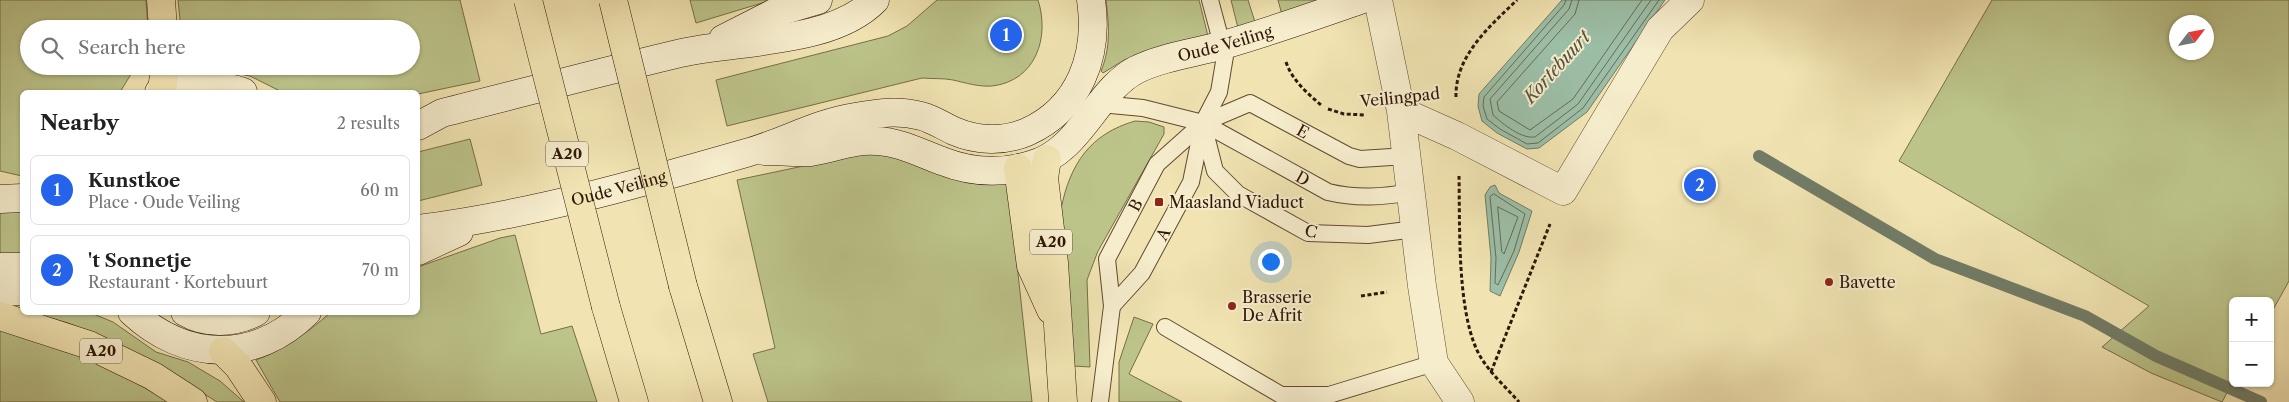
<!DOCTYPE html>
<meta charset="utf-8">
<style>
body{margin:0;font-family:"Libre Caslon Text",serif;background:#f6f6f6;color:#202124}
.controls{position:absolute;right:15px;bottom:15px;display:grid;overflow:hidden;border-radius:8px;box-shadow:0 1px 4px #0004}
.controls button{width:45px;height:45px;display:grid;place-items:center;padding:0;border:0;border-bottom:1px solid #e0e0e0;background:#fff;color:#202124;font:25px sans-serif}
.compass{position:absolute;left:2169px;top:15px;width:45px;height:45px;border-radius:50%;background:#fff;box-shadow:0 1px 4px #0004;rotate:58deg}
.you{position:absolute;left:1270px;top:261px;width:18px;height:18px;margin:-12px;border:4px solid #fff;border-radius:50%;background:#1a73e8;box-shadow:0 0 0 8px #1a73e833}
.badge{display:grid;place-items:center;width:32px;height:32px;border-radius:50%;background:#2563eb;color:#fff;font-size:16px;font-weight:700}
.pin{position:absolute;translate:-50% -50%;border:2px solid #fff;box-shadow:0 1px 5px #0006}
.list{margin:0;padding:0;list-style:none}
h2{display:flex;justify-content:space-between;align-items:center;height:65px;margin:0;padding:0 20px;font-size:21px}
h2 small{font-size:16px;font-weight:400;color:#757577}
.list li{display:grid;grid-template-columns:32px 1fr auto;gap:15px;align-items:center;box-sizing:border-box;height:70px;margin:0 10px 10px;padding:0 10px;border:1px solid #e0e0e0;border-radius:8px}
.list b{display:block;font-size:19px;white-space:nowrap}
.list p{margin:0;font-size:16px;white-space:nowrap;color:#757577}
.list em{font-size:16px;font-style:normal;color:#757577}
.icon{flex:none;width:28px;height:28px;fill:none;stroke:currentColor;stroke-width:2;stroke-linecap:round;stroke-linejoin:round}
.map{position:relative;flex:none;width:2289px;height:402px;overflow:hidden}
.search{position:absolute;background:#fff;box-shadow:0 1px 4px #0004;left:20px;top:20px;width:400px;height:55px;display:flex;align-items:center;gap:12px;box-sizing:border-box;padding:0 18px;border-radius:28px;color:#757577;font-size:19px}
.panel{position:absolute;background:#fff;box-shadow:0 1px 4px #0004;left:20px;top:90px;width:400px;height:225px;border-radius:8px}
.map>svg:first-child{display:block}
</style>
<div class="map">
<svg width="2289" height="402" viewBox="0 0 2289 402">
<rect width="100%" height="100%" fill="#f1e4b2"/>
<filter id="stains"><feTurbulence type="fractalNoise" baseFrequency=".004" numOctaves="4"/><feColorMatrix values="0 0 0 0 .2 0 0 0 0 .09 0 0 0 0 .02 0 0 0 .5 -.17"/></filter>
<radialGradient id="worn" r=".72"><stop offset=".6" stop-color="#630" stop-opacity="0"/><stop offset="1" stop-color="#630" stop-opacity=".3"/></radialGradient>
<path fill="#bcc48a" stroke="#766e48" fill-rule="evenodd" d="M0,0H146L148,29H29V66H136L120,92H22V176L0,171Z
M178,0H460L480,81L418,94L282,92L250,76L215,69L186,68L185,66H411V29H181Z
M690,0H772L696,23Z
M937,0H1038C1050,37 1036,81 992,86C979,87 966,83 953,80C943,78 933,79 922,78L727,126L716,80L888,36L907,26Z
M1106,0H1199L1208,36L1142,53L1124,60L1103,73L1101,71C1111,47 1109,25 1106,0Z
M1231,0H1248L1255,22L1238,28Z
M1278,0H1327L1282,15Z
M1992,0H2289V281L2270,315V301H2233V382L2222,402L2151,373L2102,347L2149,306L1899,161ZM2176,22H2206V52H2176Z
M1135,121L1149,122L1164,127V134L1098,251L1087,280L1090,367L1073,366L1061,209C1070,164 1090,134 1135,121Z
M470,139L482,185L418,201V152Z
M865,153L897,157L1008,182L1032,402H768L753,354L775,348L737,180Z
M0,211H22V254L0,255Z
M515,235L541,334L572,326L597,402H280L256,360C285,349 307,333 330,313L418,312V267L500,238Z
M32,313H91L113,322L156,352L188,362L220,381L244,402H217L160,366L110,340L68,323Z
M1134,317L1153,324L1129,374L1182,402H1119V362Z
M0,329L68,350L110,368L170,402H0Z"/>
<path fill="#9cbfa7" stroke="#717c67" d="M1562,0H1665L1587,112L1539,148L1527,149L1497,133L1482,121L1478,106L1479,94Z
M1495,185L1499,193L1532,211L1519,252L1500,296L1490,291L1491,258L1485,195L1490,187Z"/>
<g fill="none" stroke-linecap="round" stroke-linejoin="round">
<path stroke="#666b57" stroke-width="1" d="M1566,0L1564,5L1484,97L1483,106L1487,119L1500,129L1527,144L1538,143L1583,108L1659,0
M1572,0L1569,9L1490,99L1493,115C1503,124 1521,139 1535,137L1578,104L1651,0
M1579,0L1575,14L1497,102L1499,111L1530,130L1573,99L1642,0
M1494,194L1525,214L1514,251L1498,285L1495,283L1496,258L1490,197Z
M1498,207L1518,217L1504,254L1502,252Z"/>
<path stroke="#717c67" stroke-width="12" d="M1759,156L1935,259L2085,316L2156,356L2261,402"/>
<defs>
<g id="service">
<path id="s1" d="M1100,104L1143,108L1203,123L1328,192C1357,199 1383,197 1412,192"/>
<path d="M1204,128L1215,171L1238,194L1308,233L1368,235L1415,229"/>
<path id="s2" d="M1112,306L1142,273L1191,182L1203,123L1219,92L1225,56L1210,0"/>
<path d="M1165,327L1281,395H1329L1434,363"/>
<path id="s3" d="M1100,402L1112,306L1107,259L1157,164L1203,123L1250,103L1349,156L1360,159L1407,156"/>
</g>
<path id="minor" d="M1378,0L1401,111L1422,286L1434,363L1460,402
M1401,111L1457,136L1563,191L1660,29L1690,0"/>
<g id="secondary">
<path d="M723,39L774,13L818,0"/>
<path d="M159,92C185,83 218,83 243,92"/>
<path d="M418,126L442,113C522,93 601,72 681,53C739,40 832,44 875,0"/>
<path id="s4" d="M765,151C780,151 795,153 810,152C833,149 852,139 877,141C900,142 920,153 942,161C970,172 1001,174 1031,165C1081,151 1096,91 1136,70C1162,57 1195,53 1223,45C1269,32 1314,16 1360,0"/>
<path d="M0,199L22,198"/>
<path id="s5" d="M418,229C529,215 638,184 746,153C783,143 816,123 855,117C878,113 898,110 921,116C933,119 943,126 954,131C977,141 1004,142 1027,132C1080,108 1099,55 1091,0"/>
<path d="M418,251L459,232"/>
<path d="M0,267H22"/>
<path d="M0,292L22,291"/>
<path d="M132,312C185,361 255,364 307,312"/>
<path d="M185,312C207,325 234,323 256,312"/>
</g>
<path id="motorway" d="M161,0L163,29
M162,91L165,66
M1047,159L1044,178L1054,263L1063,402
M1018,168L1031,266L1051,310
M683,286L718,402
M606,307L634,402
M0,316L89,345L153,376L193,402
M223,351L238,366L262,402"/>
</defs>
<use href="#service" stroke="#604a32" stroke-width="18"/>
<use href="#minor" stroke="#604a32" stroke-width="29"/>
<use href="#secondary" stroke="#301707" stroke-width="29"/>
<use href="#motorway" stroke="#301707" stroke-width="29"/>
<path stroke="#301707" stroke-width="3" stroke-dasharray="4 2.5" stroke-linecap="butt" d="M1286,62C1292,80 1307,93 1321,105
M1456,97C1455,56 1489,27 1517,0
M1328,109L1344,114L1366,115
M1459,176C1460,225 1457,304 1476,348C1485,369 1504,385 1519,402
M1361,296L1387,292
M1491,372L1550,224"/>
<use href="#service" stroke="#f6edcd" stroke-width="16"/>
<use href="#minor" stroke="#f6edcd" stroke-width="28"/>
<use href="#secondary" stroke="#f6edcd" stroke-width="28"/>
<use href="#motorway" stroke="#f1e4b2" stroke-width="28"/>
<defs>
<path id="motorway-bridge" d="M528,0L606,307
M613,0L683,286"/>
</defs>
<use href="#motorway-bridge" stroke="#301707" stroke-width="29" stroke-linecap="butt"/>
<use href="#motorway-bridge" stroke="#f1e4b2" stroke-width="28"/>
</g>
<g fill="#8f2418" stroke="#f6edcd" stroke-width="2">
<rect x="1154" y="197" width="10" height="10" rx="2.5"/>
<circle cx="1829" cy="282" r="5"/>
<circle cx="1232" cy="306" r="5"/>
</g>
<g text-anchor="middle" stroke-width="4" stroke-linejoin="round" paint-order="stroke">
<g fill="#f6edcd" stroke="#6b5742" stroke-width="1">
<rect x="546" y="141.5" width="42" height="25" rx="4"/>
<rect x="1030" y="229.5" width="42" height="25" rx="4"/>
<rect x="80" y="338.5" width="42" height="25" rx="4"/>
</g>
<g font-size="15" font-weight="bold" fill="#301707">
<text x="567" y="159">A20</text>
<text x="1051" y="247">A20</text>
<text x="101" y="356">A20</text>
</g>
<g font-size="16" fill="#301707" stroke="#f6edcd">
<text dy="6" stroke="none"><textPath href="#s4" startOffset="509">Oude Veiling</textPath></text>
<text transform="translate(1400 97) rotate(-6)" y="6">Veilingpad</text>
<text dy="6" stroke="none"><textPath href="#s3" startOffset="424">E</textPath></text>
<text dy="6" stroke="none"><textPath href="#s1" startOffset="219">D</textPath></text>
<text dy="6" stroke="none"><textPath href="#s5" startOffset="205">Oude Veiling</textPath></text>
<text dy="6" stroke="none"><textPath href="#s3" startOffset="205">B</textPath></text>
<text transform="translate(1311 231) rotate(13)" y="6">C</text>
<text dy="6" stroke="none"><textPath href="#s2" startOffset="89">A</textPath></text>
</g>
<g font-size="16" fill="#301707" stroke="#f6edcd" text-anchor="start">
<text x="1169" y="208">Maasland Viaduct</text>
<text x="1839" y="288">Bavette</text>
<text x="1242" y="303">Brasserie<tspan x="1242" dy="18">De Afrit</tspan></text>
</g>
<g font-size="18" font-style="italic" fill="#56523f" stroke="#f6edcd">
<text transform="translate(1557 67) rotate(-48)" y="6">Kortebuurt</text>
</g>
</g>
<rect width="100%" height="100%" filter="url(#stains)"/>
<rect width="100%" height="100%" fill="url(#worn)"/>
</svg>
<div class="controls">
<button>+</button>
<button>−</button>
</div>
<svg class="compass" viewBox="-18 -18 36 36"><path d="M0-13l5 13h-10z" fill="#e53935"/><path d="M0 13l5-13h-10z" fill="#757577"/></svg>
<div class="you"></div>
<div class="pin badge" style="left:1006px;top:35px">1</div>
<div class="pin badge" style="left:1700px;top:185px">2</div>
<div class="search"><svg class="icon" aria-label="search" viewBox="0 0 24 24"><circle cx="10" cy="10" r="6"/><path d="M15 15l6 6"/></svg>Search here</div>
<section class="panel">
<h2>Nearby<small>2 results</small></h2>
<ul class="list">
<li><span class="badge">1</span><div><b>Kunstkoe</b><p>Place · Oude Veiling</p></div><em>60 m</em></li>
<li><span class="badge">2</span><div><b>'t Sonnetje</b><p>Restaurant · Kortebuurt</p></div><em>70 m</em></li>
</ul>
</section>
</div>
